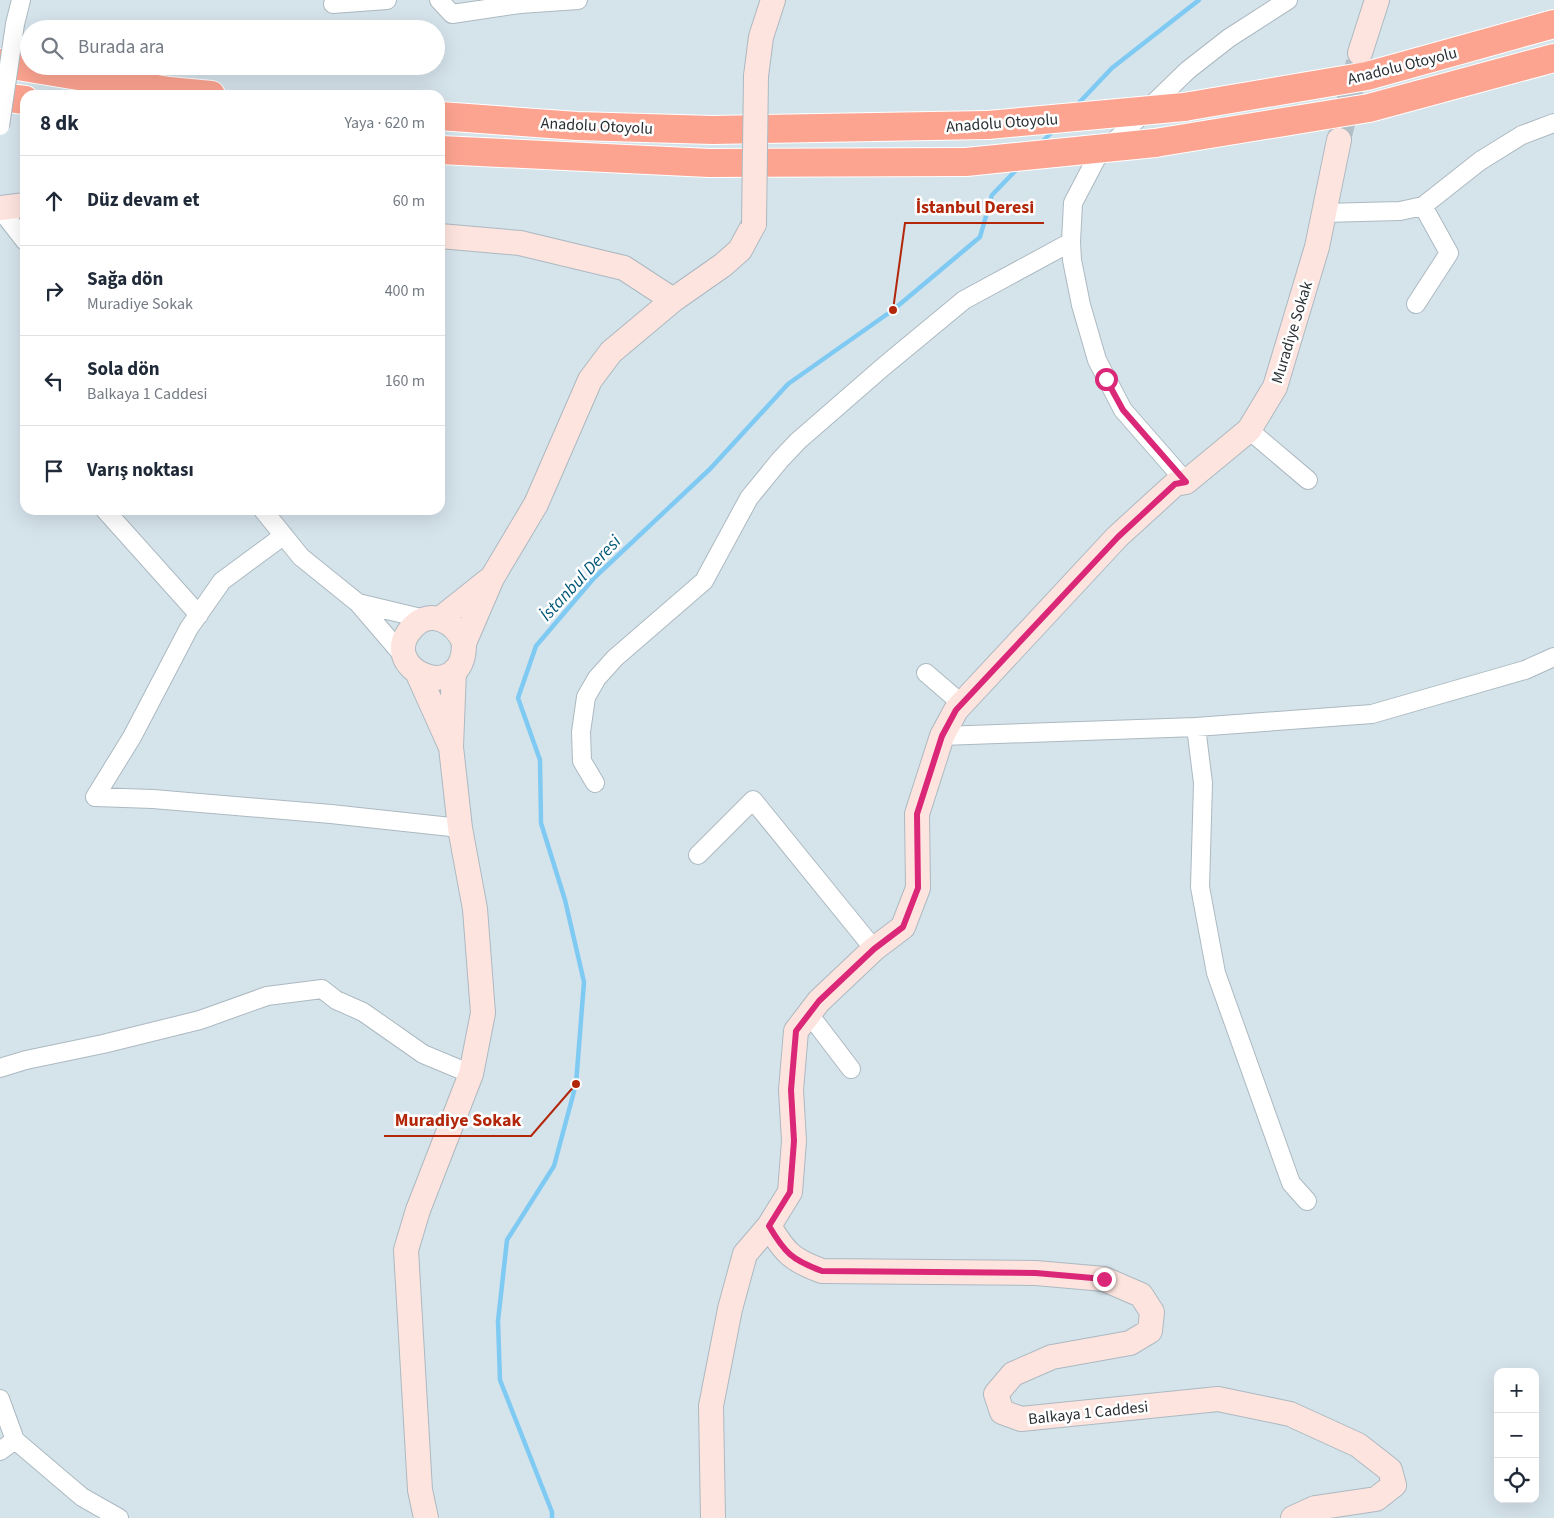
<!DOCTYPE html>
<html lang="tr">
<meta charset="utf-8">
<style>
body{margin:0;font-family:"Source Sans 3",sans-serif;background:#f2f2f3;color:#1f2937}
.controls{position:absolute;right:15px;bottom:15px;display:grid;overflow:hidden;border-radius:10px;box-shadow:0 5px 20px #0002}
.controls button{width:45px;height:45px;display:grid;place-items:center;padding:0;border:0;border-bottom:1px solid #e0e1e3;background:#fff;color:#1f2937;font:25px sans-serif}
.stop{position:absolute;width:15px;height:15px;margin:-11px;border:4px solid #db2777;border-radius:50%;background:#fff}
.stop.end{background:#db2777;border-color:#fff;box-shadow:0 1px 5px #0008}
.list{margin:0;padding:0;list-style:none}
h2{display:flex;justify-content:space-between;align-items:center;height:65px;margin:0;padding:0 20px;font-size:21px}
h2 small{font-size:16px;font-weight:400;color:#747a83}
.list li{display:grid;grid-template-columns:32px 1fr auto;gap:15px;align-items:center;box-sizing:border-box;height:90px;padding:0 20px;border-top:1px solid #e0e1e3}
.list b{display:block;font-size:19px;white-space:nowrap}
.list p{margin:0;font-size:16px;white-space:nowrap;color:#747a83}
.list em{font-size:16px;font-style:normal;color:#747a83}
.icon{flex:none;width:28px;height:28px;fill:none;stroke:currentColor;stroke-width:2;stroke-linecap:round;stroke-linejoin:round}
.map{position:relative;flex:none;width:1554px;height:1518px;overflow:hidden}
.search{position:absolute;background:#fff;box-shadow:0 5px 20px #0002;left:20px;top:20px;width:425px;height:55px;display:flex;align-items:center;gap:12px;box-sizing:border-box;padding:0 18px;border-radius:28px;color:#747a83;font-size:19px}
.panel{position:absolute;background:#fff;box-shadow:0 5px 20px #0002;left:20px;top:90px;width:425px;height:425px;border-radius:15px}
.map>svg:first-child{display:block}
</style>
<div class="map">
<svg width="1554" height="1518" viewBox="0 0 1554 1518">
<rect width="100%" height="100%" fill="#d5e3eb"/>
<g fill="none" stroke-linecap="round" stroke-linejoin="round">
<path stroke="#7fcaf3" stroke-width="4.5" d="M1075,107L1112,68L1199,0
M1039,145L1055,129
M552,1518V1512L500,1380L498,1321L507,1240L554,1166L576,1084L584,982L565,900L541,823L540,760L518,698L536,646L594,578L710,469L788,384L893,310L980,237L992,195L1019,167"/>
<path stroke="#b3bfc6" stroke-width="24" stroke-dasharray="24 12" stroke-linecap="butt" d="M1339,140L1358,62"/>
<defs>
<path id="street" d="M439,0L452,14L520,4L578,0
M333,4L387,0
M15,24L21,0
M0,209L25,241
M1324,213L1400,211L1423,206L1480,161L1522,135L1554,123
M1416,304L1449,253L1423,206
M1249,430L1308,480
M1186,482L1123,410L1097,360L1081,305L1072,260L1071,242L1073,203L1096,159L1188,70L1229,38L1288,0
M105,510L199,615
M263,510L301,557L358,603L406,659
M358,603L425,619
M926,673L962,704
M1196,727L1203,783L1200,887L1216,973L1291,1183L1307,1201
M942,736L1196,727L1372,714L1525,670L1554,657
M595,783L582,761L581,732L586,697L597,678L615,658L704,581L749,498L780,460L798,441L883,367L964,300L1071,242
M95,797L153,799L331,814L460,828
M95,797L132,737L189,628L222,581L283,536
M698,855L753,800L874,949
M809,1014L851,1069
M0,1068L26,1060L103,1044L200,1020L267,996L322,989L336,1000L363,1012L423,1054L471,1074
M0,1399L15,1440L82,1497L119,1518
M0,1451L15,1440"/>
<path id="secondary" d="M1360,53L1377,0
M756,76L761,37L773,0
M0,208L25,205
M440,236L520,243L624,268L673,300
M440,619L489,580
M464,643C456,622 431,608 413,627C373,668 465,709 464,643L492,578L536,504L590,380L611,352L673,300L723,265L740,250L754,224
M418,674L449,743
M769,1226C785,1253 792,1260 822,1271L1036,1273L1104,1279L1141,1295L1152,1312L1150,1331L1130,1343L1052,1357L1013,1374L996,1394L1002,1412L1021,1419L1218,1399L1290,1414L1358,1445L1390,1470L1394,1485L1376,1499L1315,1508L1293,1518
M426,1518L420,1490L406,1250L418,1210L471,1074L483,1013L475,909L460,828L451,747L454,671
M713,1518L711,1406L730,1309L745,1254L769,1226L790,1192L794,1141L791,1090L796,1031L819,1001L874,949L903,927L918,888L917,814L942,736L956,710L1117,537L1175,484L1186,482L1249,430L1275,387L1317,247L1339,140"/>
<path id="highway" d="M0,63L169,91L211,95
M0,97L25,100
M1184,107L1367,76L1554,24
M440,116L577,126L713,130L988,125
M1155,143L1369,108L1554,58
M440,150L709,163L966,162"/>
</defs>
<use href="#street" stroke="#acb9c1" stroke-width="20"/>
<use href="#secondary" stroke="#acb9c1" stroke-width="26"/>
<use href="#highway" stroke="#fff" stroke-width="30"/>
<use href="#street" stroke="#fff" stroke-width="18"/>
<use href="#secondary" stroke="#fee4de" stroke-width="24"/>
<use href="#highway" stroke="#fda491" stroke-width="28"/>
<defs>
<path id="street-bridge" d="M0,126L15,24"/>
<path id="secondary-bridge" d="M754,224L756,76"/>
<path id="highway-bridge" d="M988,125L1184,107
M966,162L1155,143"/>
</defs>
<use href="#street-bridge" stroke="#acb9c1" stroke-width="20" stroke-linecap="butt"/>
<use href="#secondary-bridge" stroke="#acb9c1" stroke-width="26" stroke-linecap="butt"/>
<use href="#highway-bridge" stroke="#fff" stroke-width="30" stroke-linecap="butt"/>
<use href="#street-bridge" stroke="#fff" stroke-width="18"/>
<use href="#secondary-bridge" stroke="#fee4de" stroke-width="24"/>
<use href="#highway-bridge" stroke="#fda491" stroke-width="28"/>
</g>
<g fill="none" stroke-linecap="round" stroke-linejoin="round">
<path stroke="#db2777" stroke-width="6" d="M1104,1279L1036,1273L822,1271C792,1260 785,1253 769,1226L790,1192L794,1141L791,1090L796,1031L819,1001L874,949L903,927L918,888L917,814L942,736L956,710L1118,537L1175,484L1186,482L1123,410L1106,379"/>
</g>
<g text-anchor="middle" stroke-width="5" stroke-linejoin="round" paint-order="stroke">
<g font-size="16" fill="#2a2f32" stroke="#fff">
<text transform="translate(1402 65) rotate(-14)" y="6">Anadolu Otoyolu</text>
<text transform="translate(1002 122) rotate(-4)" y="6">Anadolu Otoyolu</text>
<text transform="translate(597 125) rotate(3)" y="6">Anadolu Otoyolu</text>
<text transform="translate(1291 332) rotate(-73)" y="6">Muradiye Sokak</text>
<text transform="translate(1088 1412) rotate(-6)" y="6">Balkaya 1 Caddesi</text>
</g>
<g font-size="18" font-style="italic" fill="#015778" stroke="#fff">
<text transform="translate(580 578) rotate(-47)" y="6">İstanbul Deresi</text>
</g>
</g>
<path fill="none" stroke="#b2260a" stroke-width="2" d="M893 310L905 223H1044M576 1084L531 1136H384"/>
<g fill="#b2260a" stroke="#fff" stroke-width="2">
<circle cx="893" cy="310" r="5"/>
<circle cx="576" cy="1084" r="5"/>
</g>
<g font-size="18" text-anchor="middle" font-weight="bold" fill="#b2260a" stroke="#fff" stroke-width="5" stroke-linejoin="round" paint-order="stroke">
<text x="975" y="213">İstanbul Deresi</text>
<text x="458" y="1126">Muradiye Sokak</text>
</g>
</svg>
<div class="controls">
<button>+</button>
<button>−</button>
<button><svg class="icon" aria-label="locate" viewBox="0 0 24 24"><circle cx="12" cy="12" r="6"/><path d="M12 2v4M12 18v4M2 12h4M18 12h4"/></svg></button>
</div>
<div class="stop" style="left:1106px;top:379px"></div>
<div class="stop end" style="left:1104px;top:1279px"></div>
<div class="search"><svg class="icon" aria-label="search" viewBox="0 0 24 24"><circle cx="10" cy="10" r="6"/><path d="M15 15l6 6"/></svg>Burada ara</div>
<section class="panel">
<h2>8 dk<small>Yaya · 620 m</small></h2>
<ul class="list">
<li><svg class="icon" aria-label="ahead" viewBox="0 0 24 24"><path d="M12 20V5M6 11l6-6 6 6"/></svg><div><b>Düz devam et</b></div><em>60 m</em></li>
<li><svg class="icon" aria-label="right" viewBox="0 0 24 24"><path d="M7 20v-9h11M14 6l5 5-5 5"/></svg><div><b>Sağa dön</b><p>Muradiye Sokak</p></div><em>400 m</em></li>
<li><svg class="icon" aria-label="left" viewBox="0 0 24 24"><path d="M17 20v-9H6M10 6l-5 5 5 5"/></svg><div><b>Sola dön</b><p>Balkaya 1 Caddesi</p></div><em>160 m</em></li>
<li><svg class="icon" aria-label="arrive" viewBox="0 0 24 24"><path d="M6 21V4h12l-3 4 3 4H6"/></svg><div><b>Varış noktası</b></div></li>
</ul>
</section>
</div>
